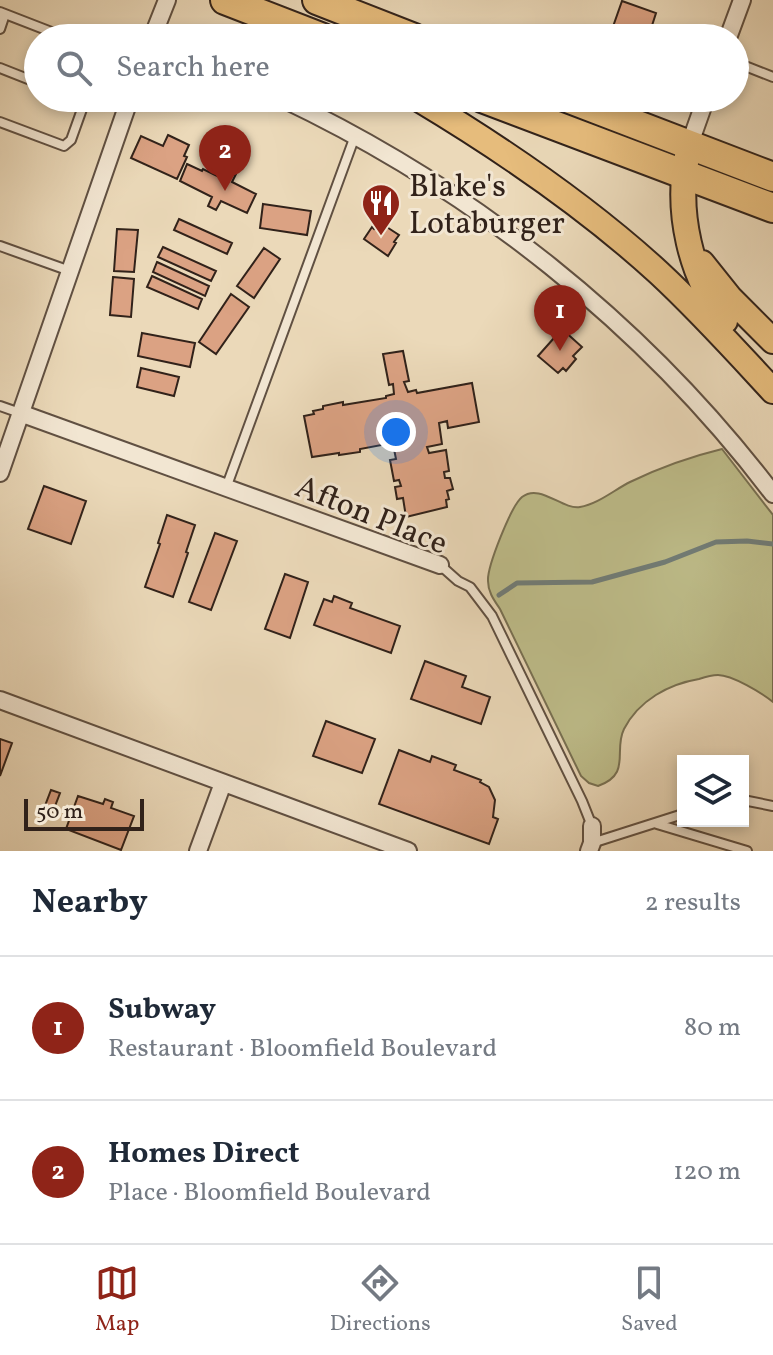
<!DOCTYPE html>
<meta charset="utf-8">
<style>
body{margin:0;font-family:Vollkorn,serif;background:#f6f6f7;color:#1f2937}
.controls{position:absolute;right:24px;bottom:24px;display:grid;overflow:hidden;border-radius:0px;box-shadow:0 4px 12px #0003}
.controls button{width:72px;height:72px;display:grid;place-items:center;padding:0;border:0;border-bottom:2px solid #e0e1e3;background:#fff;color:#1f2937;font:40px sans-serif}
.scale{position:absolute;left:24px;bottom:20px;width:120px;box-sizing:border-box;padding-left:8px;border:4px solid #31221a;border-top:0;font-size:22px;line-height:28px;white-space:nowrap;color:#31221a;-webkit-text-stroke:6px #f2e6d2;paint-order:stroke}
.you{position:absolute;left:396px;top:432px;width:28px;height:28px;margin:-20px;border:6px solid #fff;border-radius:50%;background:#1a73e8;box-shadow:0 0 0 12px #1a73e833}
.badge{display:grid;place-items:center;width:52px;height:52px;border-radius:50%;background:#8f2418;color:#fff;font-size:26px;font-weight:700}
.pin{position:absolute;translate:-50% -66px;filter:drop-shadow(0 2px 4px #0008)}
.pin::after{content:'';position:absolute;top:42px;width:28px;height:24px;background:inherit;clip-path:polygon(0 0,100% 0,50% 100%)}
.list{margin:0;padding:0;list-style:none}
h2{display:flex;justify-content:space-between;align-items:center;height:104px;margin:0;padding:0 32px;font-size:34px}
h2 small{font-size:26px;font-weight:400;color:#747a83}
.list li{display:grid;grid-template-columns:52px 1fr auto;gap:24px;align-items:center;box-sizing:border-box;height:144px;padding:0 32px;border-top:2px solid #e0e1e3}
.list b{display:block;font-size:30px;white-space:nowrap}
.list p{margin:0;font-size:26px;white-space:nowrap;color:#747a83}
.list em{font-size:26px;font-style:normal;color:#747a83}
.icon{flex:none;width:44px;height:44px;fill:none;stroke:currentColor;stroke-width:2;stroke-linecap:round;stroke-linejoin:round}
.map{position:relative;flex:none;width:773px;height:851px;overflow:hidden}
.search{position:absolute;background:#fff;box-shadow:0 4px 12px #0003;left:24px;right:24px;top:24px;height:88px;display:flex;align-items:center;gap:20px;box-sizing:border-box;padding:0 28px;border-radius:44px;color:#747a83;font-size:30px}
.sheet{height:392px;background:#fff}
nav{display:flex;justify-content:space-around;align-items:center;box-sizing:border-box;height:112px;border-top:2px solid #e0e1e3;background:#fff;font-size:22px;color:#747a83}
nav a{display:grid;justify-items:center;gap:4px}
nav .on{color:#8f2418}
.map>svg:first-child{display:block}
</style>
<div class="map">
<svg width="773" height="851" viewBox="0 0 773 851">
<rect width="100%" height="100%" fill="#ebd9b9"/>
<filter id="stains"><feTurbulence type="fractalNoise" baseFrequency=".0025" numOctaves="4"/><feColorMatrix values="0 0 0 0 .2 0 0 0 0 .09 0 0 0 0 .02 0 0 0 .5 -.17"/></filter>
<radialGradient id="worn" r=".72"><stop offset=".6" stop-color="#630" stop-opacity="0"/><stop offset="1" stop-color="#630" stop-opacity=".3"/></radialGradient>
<path fill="#bebd8a" stroke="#787052" stroke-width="2" d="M722,449L773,515V702C762,693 732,675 718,675C712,675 705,677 699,679C669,684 639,700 624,729C613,751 632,774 598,786L589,783L581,776L500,609C494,600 488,592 488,581C487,567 511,506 522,497C540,483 562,510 580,507C598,504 614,490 630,482C661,467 689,457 722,449Z"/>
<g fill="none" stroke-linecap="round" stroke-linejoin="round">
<path stroke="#717d78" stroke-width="5" d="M499,595L517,583L592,582L665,562L716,542L747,541L773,544"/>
</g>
<path fill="#dba283" stroke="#31221a" stroke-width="2" d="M622,1L656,13L648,38H609Z
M168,135L189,145L184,156L187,157L177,179L131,158L141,136L163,146Z
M187,164L202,171L203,169L217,176L221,168L236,174L232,182L256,194L247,213L221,201L216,210L208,206L212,197L180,181Z
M263,204L311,211L307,235L260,228Z
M179,219L232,243L227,254L174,230Z
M379,222L399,235L394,242L396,243L388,256L364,239L372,227L374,229Z
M117,229L138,230L134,272L114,271Z
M163,247L216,271L211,281L158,257Z
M264,248L280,259L254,298L237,286Z
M157,262L209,286L205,296L153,272Z
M152,276L202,299L198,309L147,287Z
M113,277L134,279L131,317L110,315Z
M231,294L249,307L216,354L199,342Z
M562,329L582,347L573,356L576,359L566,371L563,368L558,373L538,356Z
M142,333L195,343L190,367L138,356Z
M403,351L409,381L404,382L408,392L416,390L417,393L472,383L479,422L448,428L447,421L439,423L442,444L427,447L429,453L446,450L449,471L444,472L445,478H450L453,489L447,491L449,499L446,500L447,507L406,517L403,498L397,499L395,487L401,486L399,480L394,481L390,460L396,459L391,434L386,435L387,444L360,449V452L339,455V453L312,457L304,416L314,414L313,411L323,409V406L343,402V405L386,398V396L394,394L393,384L389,385L383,354Z
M141,368L179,377L174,396L137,387Z
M44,486L86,501L71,544L28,529Z
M167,515L195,525L186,552L188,553L173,597L145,587L160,544L158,543Z
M215,533L237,541L211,610L189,602Z
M285,574L308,582L290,638L265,629Z
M334,596L352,603L350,608L400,626L391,653L314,625L324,599L332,602Z
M425,661L466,676L462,687L490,697L481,724L411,699Z
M326,721L375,739L362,773L313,756Z
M0,739L12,743L0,776Z
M399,750L430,762L432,756L456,765L454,770L481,780L480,782L489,787L495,800L493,817L498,819L489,844L379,804Z
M51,790L60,793L52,814L43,811Z
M78,796L103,804L105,799L113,802L111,808L134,816L121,850L66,829Z"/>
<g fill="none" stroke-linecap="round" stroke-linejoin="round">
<defs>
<path id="lane" d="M0,12L67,38
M0,29L5,14
M735,62L773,77
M0,68L38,83
M0,122L64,146L71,140L86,98
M0,246L70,271
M0,406L20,413
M226,488L355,136
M440,565L458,581L470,587L492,616L582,801L592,826
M743,800L773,806
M657,824L747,851
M592,843L683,814"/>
<path id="street" d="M152,38L167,0
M728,38L742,0
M281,98C473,189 644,324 773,494
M689,146L706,98
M20,413L440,565
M0,473L130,98
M0,700L408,851
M198,851L223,783
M589,851L592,843V826"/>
<path id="primary" d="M417,98C502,149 585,205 659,273C699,310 736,351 773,391
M687,156C676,212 690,275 725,321
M702,263L730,298L773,341"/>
<path id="highway" d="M225,0L323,38
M317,0L414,38
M482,98L773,208
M567,98L773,177"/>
</defs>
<use href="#lane" stroke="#605042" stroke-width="12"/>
<use href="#street" stroke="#605042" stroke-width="20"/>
<use href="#primary" stroke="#31221a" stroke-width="28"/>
<use href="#highway" stroke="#31221a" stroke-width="32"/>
<use href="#lane" stroke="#f2e6d2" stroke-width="8"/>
<use href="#street" stroke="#f2e6d2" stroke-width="16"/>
<use href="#primary" stroke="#e6bc7c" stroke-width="24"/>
<use href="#highway" stroke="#e6bc7c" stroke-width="28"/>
</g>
<defs>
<symbol id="restaurant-pin" viewBox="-11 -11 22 30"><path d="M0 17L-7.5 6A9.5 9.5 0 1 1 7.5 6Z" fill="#8f2418" stroke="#f2e6d2"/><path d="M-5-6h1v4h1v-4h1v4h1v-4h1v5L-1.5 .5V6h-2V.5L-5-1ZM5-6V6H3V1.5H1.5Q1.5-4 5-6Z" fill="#fff"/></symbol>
</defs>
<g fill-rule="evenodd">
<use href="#restaurant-pin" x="359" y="181" width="44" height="60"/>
</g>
<g text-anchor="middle" stroke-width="6" stroke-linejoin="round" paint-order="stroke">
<g font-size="32" fill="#31221a" stroke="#f2e6d2" text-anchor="start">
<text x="409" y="196">Blake's<tspan x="409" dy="37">Lotaburger</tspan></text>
</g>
<g font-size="32" fill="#31221a" stroke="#f2e6d2">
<text transform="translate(372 514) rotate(22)" y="11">Afton Place</text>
</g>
</g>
<rect width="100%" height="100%" filter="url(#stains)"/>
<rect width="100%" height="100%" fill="url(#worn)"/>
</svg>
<div class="controls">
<button><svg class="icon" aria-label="layers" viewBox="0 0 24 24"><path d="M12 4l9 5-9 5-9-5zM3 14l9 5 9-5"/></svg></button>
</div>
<div class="scale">50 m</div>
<div class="you"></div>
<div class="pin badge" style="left:560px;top:351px">1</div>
<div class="pin badge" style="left:225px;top:191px">2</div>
<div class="search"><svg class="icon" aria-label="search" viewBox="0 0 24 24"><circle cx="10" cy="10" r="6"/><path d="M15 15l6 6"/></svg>Search here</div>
</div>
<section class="sheet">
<h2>Nearby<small>2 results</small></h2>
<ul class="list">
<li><span class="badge">1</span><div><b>Subway</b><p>Restaurant · Bloomfield Boulevard</p></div><em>80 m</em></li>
<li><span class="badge">2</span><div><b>Homes Direct</b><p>Place · Bloomfield Boulevard</p></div><em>120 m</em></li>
</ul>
</section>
<nav>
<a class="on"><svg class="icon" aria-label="map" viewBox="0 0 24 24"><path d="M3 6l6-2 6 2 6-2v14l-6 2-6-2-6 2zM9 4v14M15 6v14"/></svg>Map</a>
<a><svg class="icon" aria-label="directions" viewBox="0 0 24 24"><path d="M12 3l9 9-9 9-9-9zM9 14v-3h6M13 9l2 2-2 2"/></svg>Directions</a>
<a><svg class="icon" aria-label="saved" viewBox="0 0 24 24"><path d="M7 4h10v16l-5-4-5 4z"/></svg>Saved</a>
</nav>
